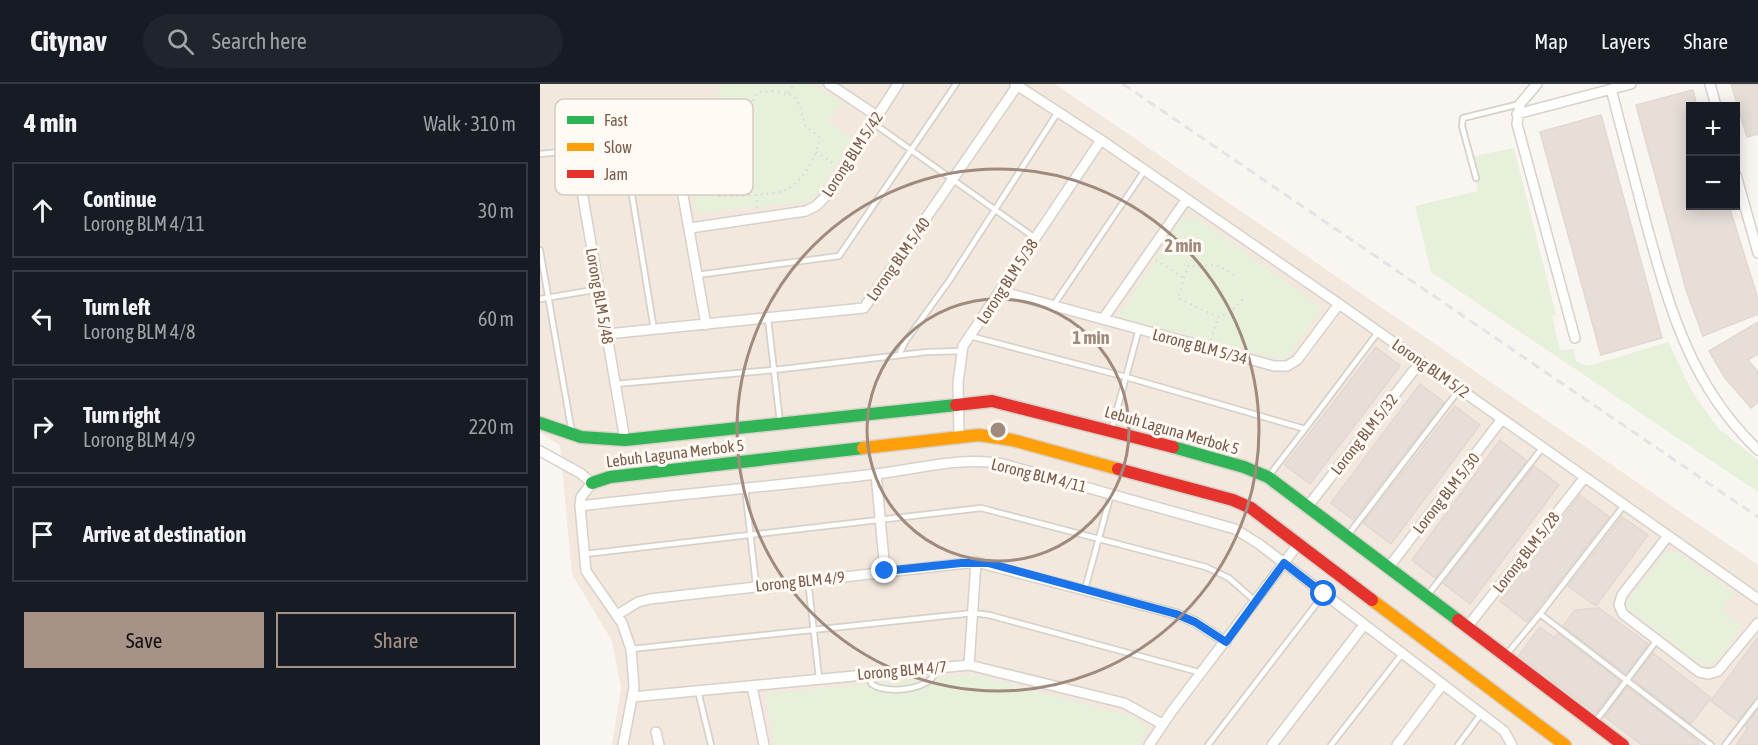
<!DOCTYPE html>
<meta charset="utf-8">
<style>
body{margin:0;font-family:"Asap Condensed",sans-serif;background:#20242c;color:#f1f3f6}
.controls{position:absolute;right:18px;top:18px;display:grid;overflow:hidden;border-radius:0px;box-shadow:0 3px 15px #0003}
.controls button{width:54px;height:54px;display:grid;place-items:center;padding:0;border:0;border-bottom:2px solid #363941;background:#171b24;color:#f1f3f6;font:30px sans-serif}
.stop{position:absolute;width:18px;height:18px;margin:-14px;border:4px solid #1a73e8;border-radius:50%;background:#fff}
.stop.end{background:#1a73e8;border-color:#fff;box-shadow:0 2px 6px #0008}
.list{margin:0;padding:0;list-style:none}
h2{display:flex;justify-content:space-between;align-items:center;height:78px;margin:0;padding:0 24px;font-size:26px}
h2 small{font-size:20px;font-weight:400;color:#9ea1a6}
.list li{display:grid;grid-template-columns:39px 1fr auto;gap:18px;align-items:center;box-sizing:border-box;height:96px;margin:0 12px 12px;padding:0 12px;border:2px solid #363941;border-radius:0px}
.list b{display:block;font-size:22px;white-space:nowrap}
.list p{margin:0;font-size:20px;white-space:nowrap;color:#9ea1a6}
.list em{font-size:20px;font-style:normal;color:#9ea1a6}
.actions{display:flex;gap:12px;padding:18px 24px}
.actions a{flex:1;padding:14px 0;border:2px solid #a69286;border-radius:0px;text-align:center;font-size:21px;color:#a69286}
.actions .main{background:#a69286;color:#111}
.icon{flex:none;width:33px;height:33px;fill:none;stroke:currentColor;stroke-width:2;stroke-linecap:round;stroke-linejoin:round}
.map{position:relative;flex:none;width:1218px;height:661px;overflow:hidden}
header{display:flex;align-items:center;gap:36px;box-sizing:border-box;height:84px;padding:0 30px;background:#171b24;border-bottom:2px solid #363941}
header strong{font-size:28px}
nav{display:flex;gap:33px;margin-inline-start:auto;font-size:21px}
.search{width:420px;height:54px;background:#20242c;display:flex;align-items:center;gap:15px;box-sizing:border-box;padding:0 21px;border-radius:33px;color:#9ea1a6;font-size:22px}
main{display:flex}
aside{flex:1;background:#171b24}
.map>svg:first-child{display:block}
</style>
<header>
<strong>Citynav</strong>
<div class="search"><svg class="icon" aria-label="search" viewBox="0 0 24 24"><circle cx="10" cy="10" r="6"/><path d="M15 15l6 6"/></svg>Search here</div>
<nav><a>Map</a><a>Layers</a><a>Share</a></nav>
</header>
<main>
<aside>
<h2>4 min<small>Walk · 310 m</small></h2>
<ul class="list">
<li><svg class="icon" aria-label="ahead" viewBox="0 0 24 24"><path d="M12 20V5M6 11l6-6 6 6"/></svg><div><b>Continue</b><p>Lorong BLM 4/11</p></div><em>30 m</em></li>
<li><svg class="icon" aria-label="left" viewBox="0 0 24 24"><path d="M17 20v-9H6M10 6l-5 5 5 5"/></svg><div><b>Turn left</b><p>Lorong BLM 4/8</p></div><em>60 m</em></li>
<li><svg class="icon" aria-label="right" viewBox="0 0 24 24"><path d="M7 20v-9h11M14 6l5 5-5 5"/></svg><div><b>Turn right</b><p>Lorong BLM 4/9</p></div><em>220 m</em></li>
<li><svg class="icon" aria-label="arrive" viewBox="0 0 24 24"><path d="M6 21V4h12l-3 4 3 4H6"/></svg><div><b>Arrive at destination</b></div></li>
</ul>
<div class="actions"><a class="main">Save</a><a>Share</a></div>
</aside>
<div class="map">
<svg width="1218" height="661" viewBox="0 0 1218 661">
<rect width="100%" height="100%" fill="#f9f5f0"/>
<path fill="#f2e8de" d="M0,0H515L1218,481V661H72L81,604L72,557L32,490L20,362L0,348Z"/>
<path fill="#e7f0db" d="M182,0H272L301,18L288,38L313,55L272,117L157,129L143,57L160,56Z
M974,64L1016,231L1012,232L1020,266L1034,265L1036,277L1048,282L1128,258L1152,308L1178,344L1218,376V408L891,188L875,122L938,107L930,73Z
M655,133L782,224L745,276L578,233L642,135Z
M1137,468L1194,509L1181,526L1202,543L1174,580L1162,581L1084,522L1125,469Z
M431,590L592,633L608,644L598,661H234L225,610Z"/>
<path fill="#e6ded7" stroke="#e2d8d2" stroke-width="1.5" d="M1191,0H1218V50L1207,53Z
M1153,6L1157,22H1150V122H1189L1218,215V230L1163,252L1147,209L1096,21Z
M1061,31L1122,254L1061,271L1000,48Z
M1218,238V270L1208,276L1218,288V318L1211,324L1185,294L1169,267Z
M836,263L860,282L770,400L745,381Z
M880,300L904,318L813,436L791,419Z
M915,322L940,341L851,460L823,439Z
M960,356L987,377L895,494L872,476Z
M994,382L1019,401L930,520L903,499Z
M1040,411L1069,433L987,538L960,517Z
M1082,433L1108,451L1056,522L1028,502Z
M1059,524L1108,560L1086,590L1023,542L1035,526Z
M1000,543L1015,554L1018,549L1080,597L1056,629L979,571Z
M1218,553V614L1198,637L1171,617Z
M1113,569L1171,614L1151,640L1093,595Z
M1087,603L1146,647L1161,661H1102L1065,633Z
M1218,625V661H1196L1208,644L1205,642Z"/>
<g fill="none" stroke-linecap="round" stroke-linejoin="round">
<defs>
<path id="lane" d="M333,39L495,154
M84,62L114,246
M0,70L84,62L134,61
M936,94L922,42L923,34L980,20
M0,166L32,349
M157,191L299,172L416,0
M0,215L59,205
M513,222L605,86
M228,235L240,338
M430,252L586,293L765,345L839,247
M359,271L365,258L409,197L518,28
M75,300L234,286L387,268L421,267
M572,344L599,245
M728,393L765,345
M205,403L216,501
M1085,420L1000,530L1171,661
M808,451L919,306
M45,470L441,424L666,483L689,494L716,518
M268,496L279,594
M545,505L571,410
M887,512L1003,363
M91,565L433,529L449,531L662,589
M967,570L1000,530
M330,591L331,599C342,611 395,607 396,585
M158,607L171,661
M1055,638L1117,556
M668,661L784,510
M791,661L862,570
M918,661L941,630
M1185,661L1218,618"/>
<path id="street" d="M289,0L337,32
M475,0L561,56L799,220L1218,515
M997,0L980,20L977,40L1035,254
M1170,0L1176,22
M1071,5C1083,50 1094,94 1106,139C1130,226 1151,302 1218,366
M977,30L1091,0
M134,61L166,241
M35,67L85,356
M1196,91L1218,169
M150,144L266,127L276,122L286,112L358,0
M460,207L734,282H747L757,276L799,220
M563,235L646,116
M67,250L324,224L477,2
M419,352L418,299L423,262L561,56
M0,367L40,389L52,399L41,413L40,422L46,487L82,539L91,565L94,603L83,661
M336,390L345,487
M40,422C139,410 237,402 336,390C378,385 422,372 463,380L695,445L719,460L964,647L972,661
M768,422L881,277
M1128,452L1082,511L1079,521L1083,530L1159,588L1169,590L1178,587L1218,539
M849,483L962,335
M77,531L98,518L110,515L436,478L636,530L655,538L686,558
M928,542L1045,393
M429,581L436,478
M212,602L224,661
M92,613L429,581L584,619L622,640
M116,648L119,661
M609,661L632,627L759,459
M732,661L824,541
M857,661L902,601"/>
<path id="fast" d="M0,339L41,353L85,356L416,321
M633,363L704,383L728,393L918,536
M52,399L70,393L323,364"/>
<path id="slow" d="M323,364L439,351L472,356L578,385
M832,516L1025,661"/>
<path id="jam" d="M416,321L452,317L633,363
M578,385L693,416L711,424L832,516
M918,536L1083,661"/>
</defs>
<use href="#lane" stroke="#d7d1cb" stroke-width="8"/>
<use href="#street" stroke="#d7d1cb" stroke-width="12"/>
<use href="#fast" stroke="#d9d2cb" stroke-width="15"/>
<use href="#slow" stroke="#d9d2cb" stroke-width="15"/>
<use href="#jam" stroke="#d9d2cb" stroke-width="15"/>
<path stroke="#dcd5d0" stroke-width="2" stroke-dasharray="1.5 4.5" stroke-linecap="butt" d="M232,7L253,11L259,20L266,43L279,52C279,70 263,97 246,106C235,111 195,112 181,113C145,90 178,67 205,61V41L209,23L218,8Z
M248,9L255,0
M276,68L296,81
M149,85L167,83
M216,110L217,125
M616,176L644,194
M694,191L677,181L648,182L638,214L678,233L690,229L704,214
M671,256L678,233"/>
<use href="#lane" stroke="#fefefd" stroke-width="4.5"/>
<use href="#street" stroke="#fefefd" stroke-width="9"/>
<use href="#fast" stroke="#30b455" stroke-width="12"/>
<use href="#slow" stroke="#ff9f0a" stroke-width="12"/>
<use href="#jam" stroke="#e5322d" stroke-width="12"/>
<path stroke="#e6e3e7" stroke-width="3" stroke-dasharray="9 6" stroke-linecap="butt" d="M583,0L1218,433"/>
</g>
<g fill="none" stroke-linecap="round" stroke-linejoin="round">
<path stroke="#1a73e8" stroke-width="8" d="M345,487L421,479H448L636,530L655,538L686,558L744,479L784,510"/>
</g>
<g fill="none" stroke="#9f8a7d" stroke-width="3">
<circle cx="458" cy="346" r="131"/>
<circle cx="458" cy="346" r="261"/>
</g>
<g text-anchor="middle" stroke-width="6" stroke-linejoin="round" paint-order="stroke">
<g font-size="16" fill="#7a5c4d" stroke="#fffaf3">
<text transform="translate(312 70) rotate(-57)" y="6">Lorong BLM 5/42</text>
<text transform="translate(358 175) rotate(-55)" y="6">Lorong BLM 5/40</text>
<text transform="translate(467 197) rotate(-57)" y="6">Lorong BLM 5/38</text>
<text transform="translate(60 212) rotate(80)" y="6">Lorong BLM 5/48</text>
<text transform="translate(660 262) rotate(15)" y="6">Lorong BLM 5/34</text>
<text transform="translate(891 284) rotate(35)" y="6">Lorong BLM 5/2</text>
<text transform="translate(632 346) rotate(16)" y="6">Lebuh Laguna Merbok 5</text>
<text transform="translate(824 350) rotate(-52)" y="6">Lorong BLM 5/32</text>
<text transform="translate(135 369) rotate(-7)" y="6">Lebuh Laguna Merbok 5</text>
<text transform="translate(499 391) rotate(14)" y="6">Lorong BLM 4/11</text>
<text transform="translate(906 409) rotate(-52)" y="6">Lorong BLM 5/30</text>
<text transform="translate(986 468) rotate(-52)" y="6">Lorong BLM 5/28</text>
<text transform="translate(260 497) rotate(-6)" y="6">Lorong BLM 4/9</text>
<text transform="translate(362 586) rotate(-5)" y="6">Lorong BLM 4/7</text>
</g>
</g>
<rect x="15" y="15" width="198" height="96" rx="9" fill="#fffaf3" stroke="#d7cbc1" stroke-width="1.5"/>
<rect x="27" y="32" width="27" height="8" fill="#30b455"/>
<rect x="27" y="59" width="27" height="8" fill="#ff9f0a"/>
<rect x="27" y="86" width="27" height="8" fill="#e5322d"/>
<g font-size="16" fill="#7a5c4d">
<text x="64" y="42">Fast</text>
<text x="64" y="69">Slow</text>
<text x="64" y="96">Jam</text>
</g>
<circle cx="458" cy="346" r="9" fill="#9f8a7d" stroke="#fffaf3" stroke-width="3"/>
<g font-size="18" text-anchor="middle" font-weight="bold" fill="#9f8a7d" stroke="#fffaf3" stroke-width="6" stroke-linejoin="round" paint-order="stroke">
<text x="643" y="168">2 min</text>
<text x="551" y="260">1 min</text>
</g>
</svg>
<div class="controls">
<button>+</button>
<button>−</button>
</div>
<div class="stop" style="left:784px;top:510px"></div>
<div class="stop end" style="left:345px;top:487px"></div>
</div>
</main>
